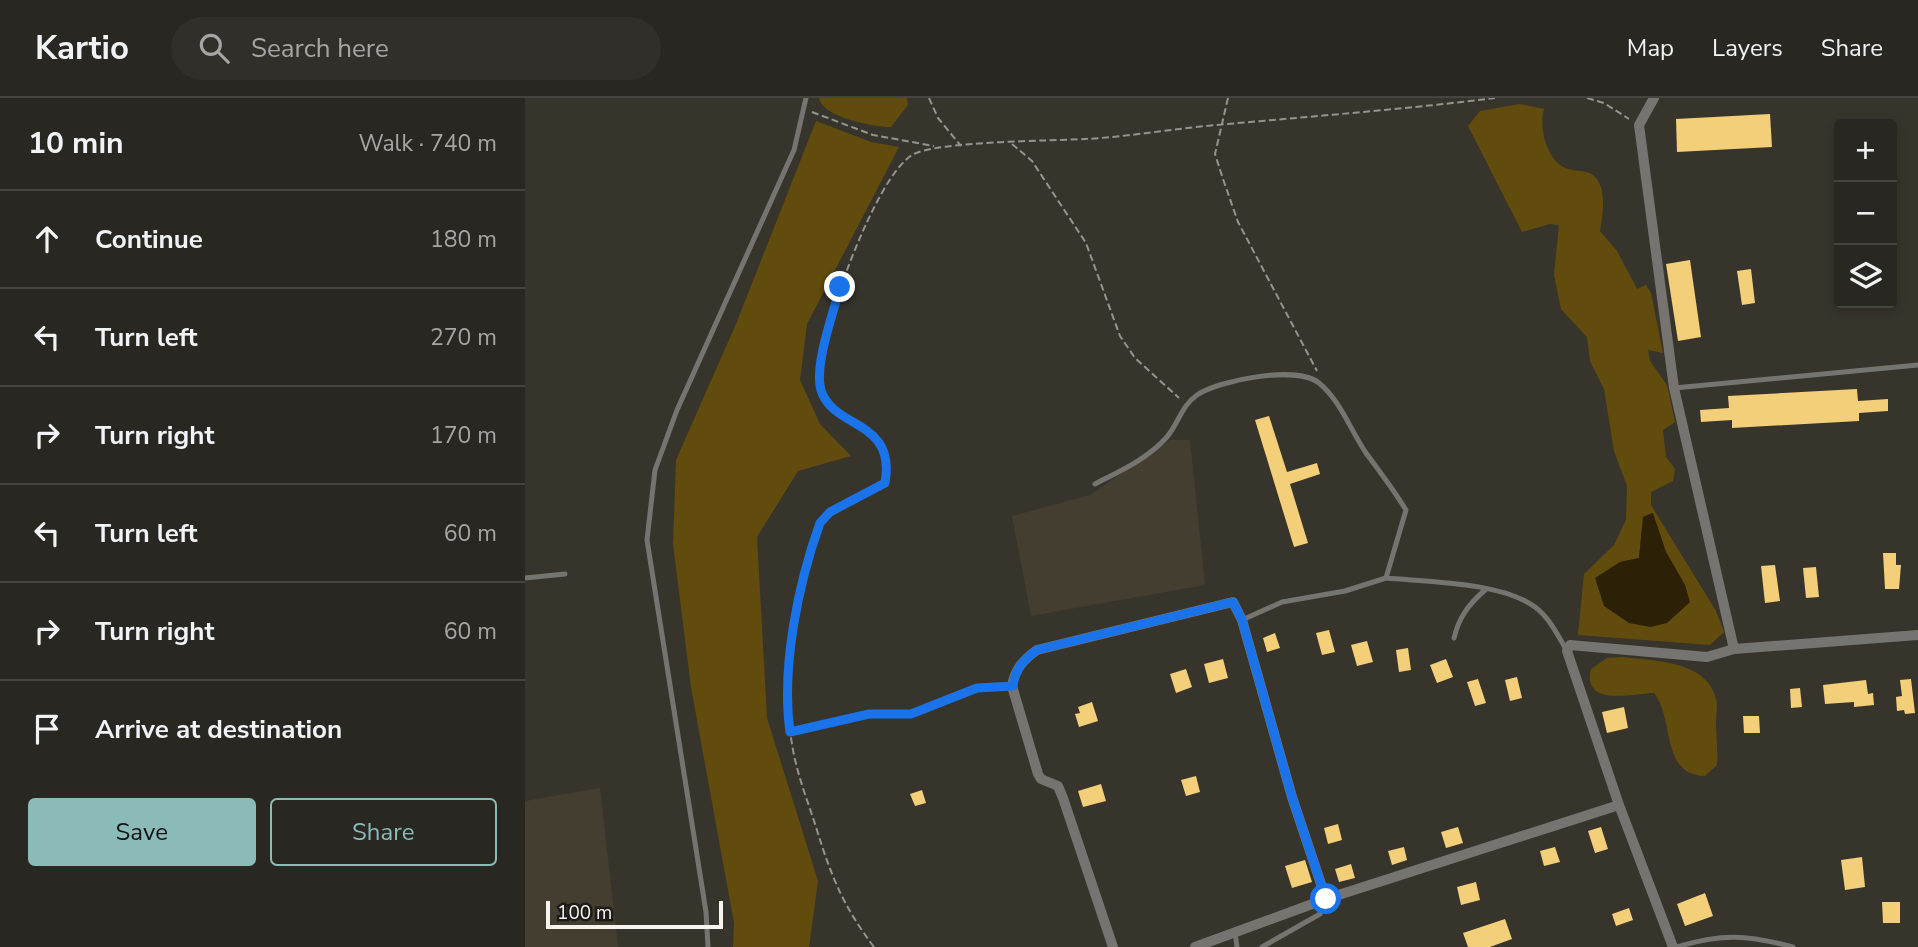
<!DOCTYPE html>
<meta charset="utf-8">
<style>
body{margin:0;font-family:"Nunito Sans",sans-serif;background:#312f2a;color:#f1f3f6}
.controls{position:absolute;right:21px;top:21px;display:grid;overflow:hidden;border-radius:7px;box-shadow:0 4px 10px #0003}
.controls button{width:63px;height:63px;display:grid;place-items:center;padding:0;border:0;border-bottom:2px solid #45443f;background:#292721;color:#f1f3f6;font:35px sans-serif}
.scale{position:absolute;left:21px;bottom:18px;width:177px;box-sizing:border-box;padding-left:7px;border:4px solid #f7f4f0;border-top:0;font-size:19px;line-height:24px;white-space:nowrap;color:#f7f4f0;-webkit-text-stroke:5px #1d1c18;paint-order:stroke}
.stop{position:absolute;width:21px;height:21px;margin:-16px;border:5px solid #1a73e8;border-radius:50%;background:#fff}
.stop.end{background:#1a73e8;border-color:#fff;box-shadow:0 2px 7px #0008}
.list{margin:0;padding:0;list-style:none}
h2{display:flex;justify-content:space-between;align-items:center;height:91px;margin:0;padding:0 28px;font-size:30px}
h2 small{font-size:23px;font-weight:400;color:#a5a5a5}
.list li{display:grid;grid-template-columns:46px 1fr auto;gap:21px;align-items:center;box-sizing:border-box;height:98px;padding:0 28px;border-top:2px solid #45443f}
.list b{display:block;font-size:26px;white-space:nowrap}
.list em{font-size:23px;font-style:normal;color:#a5a5a5}
.actions{display:flex;gap:14px;padding:21px 28px}
.actions a{flex:1;padding:16px 0;border:2px solid #8bbbb9;border-radius:7px;text-align:center;font-size:24px;color:#8bbbb9}
.actions .main{background:#8bbbb9;color:#111}
.icon{flex:none;width:38px;height:38px;fill:none;stroke:currentColor;stroke-width:2;stroke-linecap:round;stroke-linejoin:round}
.map{position:relative;flex:none;width:1393px;height:849px;overflow:hidden}
header{display:flex;align-items:center;gap:42px;box-sizing:border-box;height:98px;padding:0 35px;background:#292721;border-bottom:2px solid #45443f}
header strong{font-size:33px}
nav{display:flex;gap:38px;margin-inline-start:auto;font-size:24px}
.search{width:490px;height:63px;background:#312f2a;display:flex;align-items:center;gap:18px;box-sizing:border-box;padding:0 24px;border-radius:38px;color:#a5a5a5;font-size:26px}
main{display:flex}
aside{flex:1;background:#292721}
.map>svg:first-child{display:block}
</style>
<header>
<strong>Kartio</strong>
<div class="search"><svg class="icon" aria-label="search" viewBox="0 0 24 24"><circle cx="10" cy="10" r="6"/><path d="M15 15l6 6"/></svg>Search here</div>
<nav><a>Map</a><a>Layers</a><a>Share</a></nav>
</header>
<main>
<aside>
<h2>10 min<small>Walk · 740 m</small></h2>
<ul class="list">
<li><svg class="icon" aria-label="ahead" viewBox="0 0 24 24"><path d="M12 20V5M6 11l6-6 6 6"/></svg><div><b>Continue</b></div><em>180 m</em></li>
<li><svg class="icon" aria-label="left" viewBox="0 0 24 24"><path d="M17 20v-9H6M10 6l-5 5 5 5"/></svg><div><b>Turn left</b></div><em>270 m</em></li>
<li><svg class="icon" aria-label="right" viewBox="0 0 24 24"><path d="M7 20v-9h11M14 6l5 5-5 5"/></svg><div><b>Turn right</b></div><em>170 m</em></li>
<li><svg class="icon" aria-label="left" viewBox="0 0 24 24"><path d="M17 20v-9H6M10 6l-5 5 5 5"/></svg><div><b>Turn left</b></div><em>60 m</em></li>
<li><svg class="icon" aria-label="right" viewBox="0 0 24 24"><path d="M7 20v-9h11M14 6l5 5-5 5"/></svg><div><b>Turn right</b></div><em>60 m</em></li>
<li><svg class="icon" aria-label="arrive" viewBox="0 0 24 24"><path d="M6 21V4h12l-3 4 3 4H6"/></svg><div><b>Arrive at destination</b></div></li>
</ul>
<div class="actions"><a class="main">Save</a><a>Share</a></div>
</aside>
<div class="map">
<svg width="1393" height="849" viewBox="0 0 1393 849">
<rect width="100%" height="100%" fill="#37342c"/>
<path fill="#443e31" d="M645,342H665L680,487L506,518L487,418L565,397Z
M75,690L93,849H0V703Z"/>
<path fill="#624c0d" fill-rule="evenodd" d="M294,0H382L383,7L366,29C348,29 297,19 294,0Z
M995,6L1019,11C1014,28 1020,55 1035,67C1043,73 1052,72 1061,74C1084,79 1078,117 1075,133L1092,153L1112,191L1121,187L1126,195L1138,255L1123,252L1125,263L1142,287L1150,324L1138,332L1141,359L1150,371L1148,383L1126,394V407L1191,513L1199,534L1185,547L1053,537L1059,476L1089,447L1101,422L1102,388L1089,353L1079,291L1065,263L1062,239L1036,211L1029,177L1034,127L1025,126L997,134L943,28L955,13ZM1127,415L1141,454L1160,487L1095,464L1114,460L1118,419Z
M291,23L346,44L374,49L282,226L275,282L295,326L326,358L273,373L232,439L242,620L293,783L284,849H208L209,825L166,589L148,446L151,362L211,226Z
M1097,559C1128,563 1182,562 1191,601C1193,607 1191,616 1191,623C1191,638 1193,651 1192,667L1180,678C1135,677 1150,621 1129,595C1109,595 1057,610 1066,571L1082,560Z"/>
<path fill="#2c2106" d="M1128,415L1141,454L1160,487L1165,504L1142,525L1125,529L1104,525L1079,508L1070,480L1095,464L1114,460L1118,419Z"/>
<path fill="#f3cf7a" d="M1245,16L1247,49L1152,54L1151,21Z
M1165,162L1176,239L1153,243L1141,166Z
M1226,171L1230,205L1217,207L1212,173Z
M1332,291L1333,303L1363,301V313L1334,315V323L1207,330V322L1176,324L1175,312L1204,310L1203,298Z
M744,318L762,374L792,365L795,376L765,386L783,445L769,449L730,322Z
M1358,455H1371V467H1376L1374,491H1360Z
M1250,467L1255,503L1240,505L1236,468Z
M1291,469L1294,499L1281,500L1278,470Z
M804,532L810,554L797,557L791,535Z
M750,535L755,550L742,554L738,540Z
M842,543L848,564L832,568L826,547Z
M883,550L886,572L874,574L871,552Z
M698,561L703,580L684,585L679,566Z
M921,561L928,579L912,585L905,567Z
M661,571L667,589L651,595L645,576Z
M992,579L997,600L985,603L980,582Z
M953,581L961,605L950,608L942,584Z
M1386,581L1390,615L1380,616L1379,612L1372,613L1371,599L1377,598L1375,582Z
M1341,582L1343,596L1348,595L1349,607L1329,609V604L1300,606L1298,587Z
M1275,590L1277,609L1266,610L1265,591Z
M567,604L573,623L554,629L550,616L555,615L553,609Z
M1099,609L1103,630L1082,635L1077,614Z
M1218,618H1234L1235,635H1219Z
M671,678L675,694L661,698L656,682Z
M576,686L581,703L558,709L553,693Z
M397,692L401,705L390,708L385,696Z
M813,726L817,742L803,746L799,730Z
M933,729L938,745L921,750L916,734Z
M1076,729L1083,751L1070,755L1063,733Z
M879,749L882,762L867,767L863,753Z
M1030,749L1035,764L1019,768L1015,753Z
M1337,759L1340,789L1320,792L1316,762Z
M780,762L787,784L767,790L760,768Z
M826,766L830,780L814,784L810,771Z
M951,784L955,802L936,807L932,789Z
M1180,795L1188,818L1160,828L1152,806Z
M1357,804H1375V825H1358Z
M1104,810L1108,822L1091,828L1087,816Z
M980,821L987,841L965,849H943L938,835Z"/>
<g fill="none" stroke-linecap="round" stroke-linejoin="round">
<path stroke="#96938d" stroke-width="2" stroke-dasharray="7 3.5" stroke-linecap="butt" d="M404,0L413,20L436,48
M703,0L690,56L698,81L713,124L792,273
M1062,0L1079,5L1104,21
M287,14L348,37L409,48
M487,46L507,63L561,145L595,238L610,260L654,300
M266,634L344,616H385L452,590L478,588
M349,849C318,808 306,778 291,729C283,704 273,679 268,652C255,581 270,493 294,425L305,414L360,385C372,318 290,327 294,272C298,227 350,80 387,57C410,43 526,43 560,41C600,39 640,32 681,28C777,19 874,12 970,0"/>
<path stroke="#767471" stroke-width="5" d="M1149,290L1393,267
M570,386C595,373 622,361 641,340C653,327 656,308 672,297C694,282 772,267 794,285C815,302 826,333 841,355C855,374 869,392 881,412L861,480C903,484 976,484 1010,509C1025,520 1033,538 1042,553
M0,480L40,476
M717,522L757,504L820,493L861,480
M929,540C934,519 944,506 960,492
M710,834L712,849
M183,849L181,814L122,442L130,372L152,312L269,52L281,0
M737,849L795,816L800,803
M1152,849C1197,835 1223,837 1268,849"/>
<path stroke="#767471" stroke-width="10" d="M1129,0L1114,27L1149,290L1209,551
M588,849L538,700L533,688L516,681L513,676L487,588C490,571 498,562 512,552L708,504L717,522L767,699L801,801
M670,849L801,801L1094,707
M1148,849L1094,707L1042,553L1045,547L1182,559L1209,551L1393,537"/>
</g>
<g fill="none" stroke-linecap="round" stroke-linejoin="round">
<path stroke="#1a73e8" stroke-width="9" d="M315,189C309,214 287,271 297,295C312,332 371,322 360,385L305,414L295,425C273,486 256,570 265,634L344,616H386L452,590L488,588C490,571 498,562 512,552L708,504L717,522L767,699L801,801"/>
</g>
</svg>
<div class="controls">
<button>+</button>
<button>−</button>
<button><svg class="icon" aria-label="layers" viewBox="0 0 24 24"><path d="M12 4l9 5-9 5-9-5zM3 14l9 5 9-5"/></svg></button>
</div>
<div class="scale">100 m</div>
<div class="stop" style="left:801px;top:801px"></div>
<div class="stop end" style="left:315px;top:189px"></div>
</div>
</main>
